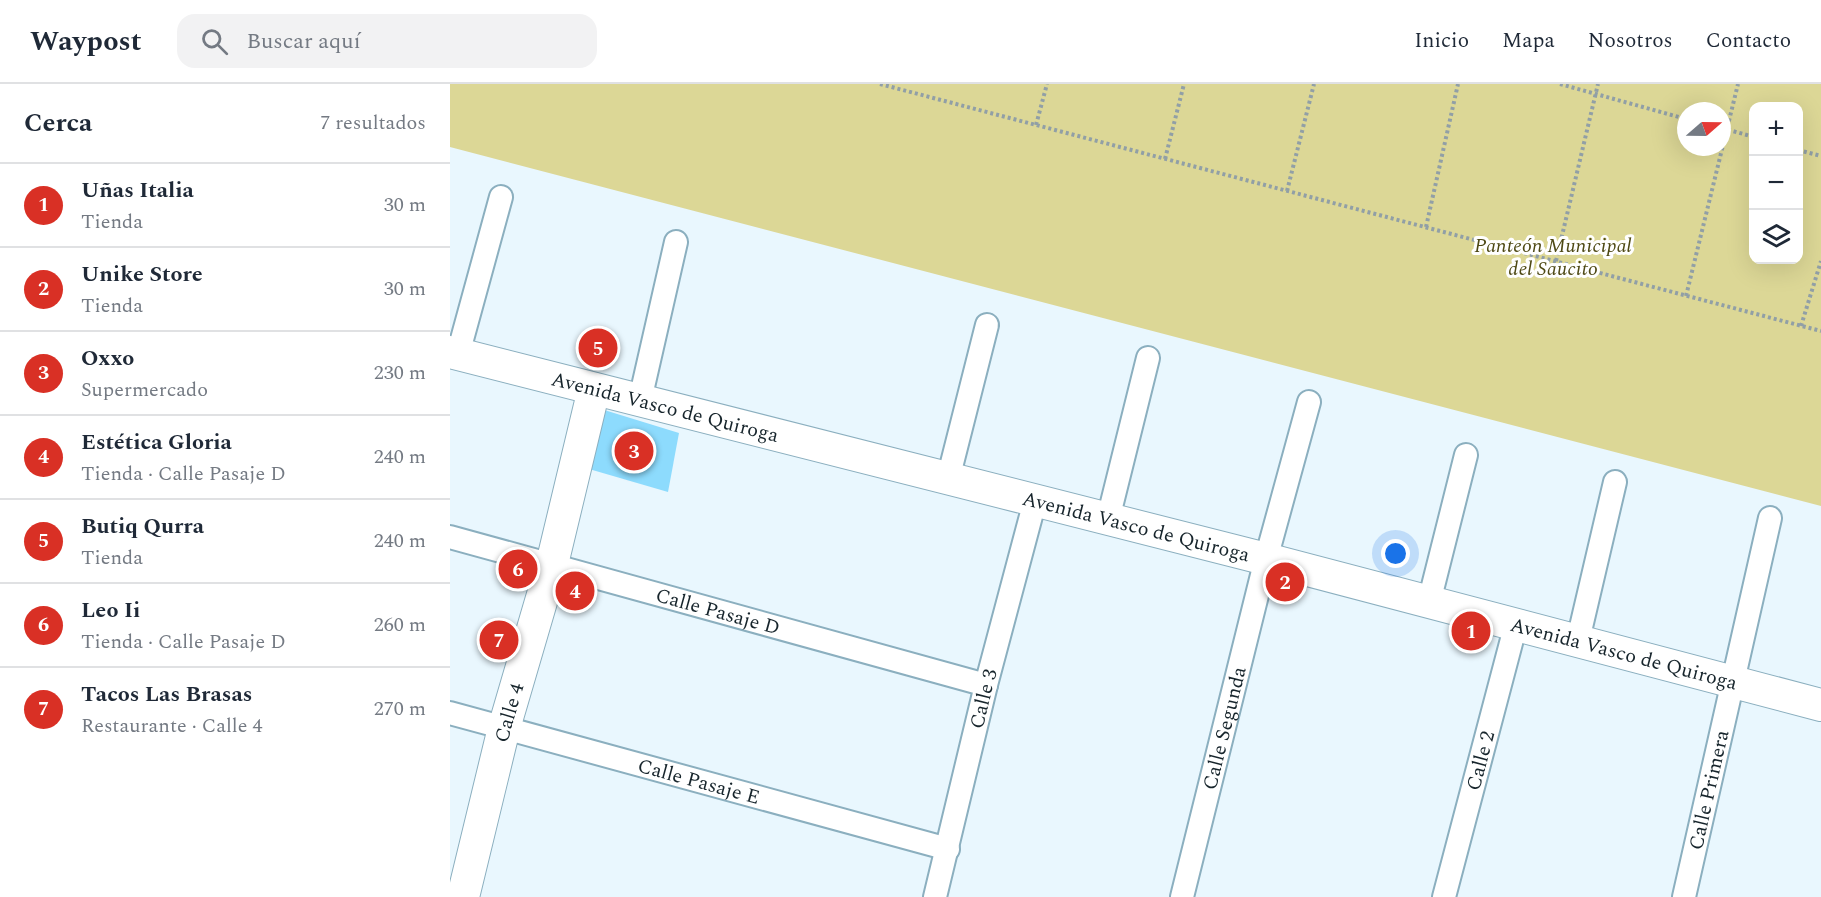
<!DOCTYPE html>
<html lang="es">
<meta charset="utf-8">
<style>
body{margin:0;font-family:Spectral,serif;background:#f2f2f3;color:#1f2937}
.controls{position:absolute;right:18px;top:18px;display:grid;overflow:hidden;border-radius:12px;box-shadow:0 6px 24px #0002}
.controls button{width:54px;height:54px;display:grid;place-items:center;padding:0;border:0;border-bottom:2px solid #e0e1e3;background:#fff;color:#1f2937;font:30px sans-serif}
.compass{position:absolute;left:1227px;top:18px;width:54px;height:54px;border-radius:50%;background:#fff;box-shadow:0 6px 24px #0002;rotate:70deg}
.you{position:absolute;left:946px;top:470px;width:21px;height:21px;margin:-15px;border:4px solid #fff;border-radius:50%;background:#1a73e8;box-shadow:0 0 0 9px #1a73e833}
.badge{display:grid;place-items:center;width:39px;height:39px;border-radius:50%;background:#d93025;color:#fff;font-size:20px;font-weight:700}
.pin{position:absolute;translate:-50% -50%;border:3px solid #fff;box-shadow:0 2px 6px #0006}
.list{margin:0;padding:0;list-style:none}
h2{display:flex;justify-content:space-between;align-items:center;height:78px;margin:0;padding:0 24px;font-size:26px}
h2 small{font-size:20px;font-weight:400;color:#747a83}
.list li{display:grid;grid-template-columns:39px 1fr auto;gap:18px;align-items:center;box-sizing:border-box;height:84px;padding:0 24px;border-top:2px solid #e0e1e3}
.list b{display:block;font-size:22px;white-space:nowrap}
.list p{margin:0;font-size:20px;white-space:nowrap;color:#747a83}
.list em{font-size:20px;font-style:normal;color:#747a83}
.icon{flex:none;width:33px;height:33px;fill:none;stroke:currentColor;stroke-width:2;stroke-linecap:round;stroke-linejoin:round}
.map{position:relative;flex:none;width:1371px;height:813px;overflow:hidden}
header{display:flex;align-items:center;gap:36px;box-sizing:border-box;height:84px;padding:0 30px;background:#fff;border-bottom:2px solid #e0e1e3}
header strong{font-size:28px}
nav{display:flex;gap:33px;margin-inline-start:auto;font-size:21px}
.search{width:420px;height:54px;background:#f2f2f3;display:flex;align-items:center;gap:15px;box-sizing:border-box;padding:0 21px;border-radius:18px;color:#747a83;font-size:22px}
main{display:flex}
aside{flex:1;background:#fff}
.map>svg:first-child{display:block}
</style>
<header>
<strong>Waypost</strong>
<div class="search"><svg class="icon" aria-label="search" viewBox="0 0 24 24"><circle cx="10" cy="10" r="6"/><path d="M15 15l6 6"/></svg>Buscar aquí</div>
<nav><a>Inicio</a><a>Mapa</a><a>Nosotros</a><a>Contacto</a></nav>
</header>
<main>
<aside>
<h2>Cerca<small>7 resultados</small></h2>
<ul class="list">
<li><span class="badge">1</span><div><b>Uñas Italia</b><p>Tienda</p></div><em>30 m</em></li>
<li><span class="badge">2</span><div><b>Unike Store</b><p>Tienda</p></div><em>30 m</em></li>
<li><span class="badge">3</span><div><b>Oxxo</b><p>Supermercado</p></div><em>230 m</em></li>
<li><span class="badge">4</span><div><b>Estética Gloria</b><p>Tienda · Calle Pasaje D</p></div><em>240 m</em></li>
<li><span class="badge">5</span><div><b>Butiq Qurra</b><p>Tienda</p></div><em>240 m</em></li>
<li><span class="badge">6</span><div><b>Leo Ii</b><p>Tienda · Calle Pasaje D</p></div><em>260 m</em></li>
<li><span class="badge">7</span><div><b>Tacos Las Brasas</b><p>Restaurante · Calle 4</p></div><em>270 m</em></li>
</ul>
</aside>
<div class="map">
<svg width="1371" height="813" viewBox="0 0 1371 813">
<rect width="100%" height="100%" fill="#e9f7fe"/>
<path fill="#dcd796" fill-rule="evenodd" d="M0,0H1371V422L0,63ZM1304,22H1348V176H1304ZM1236,27H1272V63H1236Z"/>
<path fill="#8ddbfd" d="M151,325L229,349L218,408L139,385Z"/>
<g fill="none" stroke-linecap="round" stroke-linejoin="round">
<defs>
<g id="street">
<path d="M8,270L51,113"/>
<path d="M190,316L226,158"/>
<path d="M498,395L537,241"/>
<path d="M658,435L698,274"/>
<path id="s1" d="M0,453L536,601"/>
<path d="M979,518L1016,371"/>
<path d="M1128,556L1165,398"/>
<path id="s2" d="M0,629L498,765"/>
<path id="s3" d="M485,813L536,601L585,417"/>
<path id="s4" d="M732,813L816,475L859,318"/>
<path id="s5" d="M994,813L1066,540"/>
<path id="s6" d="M1234,813L1320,434"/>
</g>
<g id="secondary">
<path id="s7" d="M0,268L816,475L1371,621"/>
<path id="s8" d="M13,813L54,644L102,480L144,305"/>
</g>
</defs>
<use href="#street" stroke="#8bafbf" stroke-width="26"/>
<use href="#secondary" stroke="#8bafbf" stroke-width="34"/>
<path stroke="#919fa6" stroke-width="4" stroke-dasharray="3 3" stroke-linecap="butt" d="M430,0L1371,247
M1110,0L1236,35
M586,41L597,0
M1272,44L1304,53
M1348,66L1371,72
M715,75L734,0
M837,107L864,0
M976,143L1008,0
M1106,177L1148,0
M1236,212L1288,0
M1351,242L1371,177"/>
<use href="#street" stroke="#fff" stroke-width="22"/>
<use href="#secondary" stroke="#fff" stroke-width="32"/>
</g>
<g text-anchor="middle" stroke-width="6" stroke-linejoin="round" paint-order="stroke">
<g font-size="20" font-style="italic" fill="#4e4914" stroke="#fff">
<text x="1103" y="168">Panteón Municipal<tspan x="1103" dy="23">del Saucito</tspan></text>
</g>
<g font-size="20" fill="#17252c" stroke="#fff">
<text dy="7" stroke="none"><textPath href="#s7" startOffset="222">Avenida Vasco de Quiroga</textPath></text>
<text dy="7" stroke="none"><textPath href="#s7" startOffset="708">Avenida Vasco de Quiroga</textPath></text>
<text dy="7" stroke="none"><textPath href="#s1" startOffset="278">Calle Pasaje D</textPath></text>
<text dy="7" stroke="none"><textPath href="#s7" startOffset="1212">Avenida Vasco de Quiroga</textPath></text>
<text dy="7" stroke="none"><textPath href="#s3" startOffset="204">Calle 3</textPath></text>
<text dy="7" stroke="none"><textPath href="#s8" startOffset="190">Calle 4</textPath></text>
<text dy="7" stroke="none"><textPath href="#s4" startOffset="174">Calle Segunda</textPath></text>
<text dy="7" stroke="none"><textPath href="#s5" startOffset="141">Calle 2</textPath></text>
<text dy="7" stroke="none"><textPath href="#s2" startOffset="258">Calle Pasaje E</textPath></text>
<text dy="7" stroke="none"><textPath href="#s6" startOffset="110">Calle Primera</textPath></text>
</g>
</g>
</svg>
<div class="controls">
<button>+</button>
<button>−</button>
<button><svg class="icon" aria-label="layers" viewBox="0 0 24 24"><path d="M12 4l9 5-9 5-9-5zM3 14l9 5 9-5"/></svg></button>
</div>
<svg class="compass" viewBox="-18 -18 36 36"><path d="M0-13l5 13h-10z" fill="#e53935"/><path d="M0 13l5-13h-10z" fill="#747a83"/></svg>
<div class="you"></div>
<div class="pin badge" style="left:1021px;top:547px">1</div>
<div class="pin badge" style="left:835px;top:498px">2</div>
<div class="pin badge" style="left:184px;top:367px">3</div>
<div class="pin badge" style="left:125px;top:507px">4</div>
<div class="pin badge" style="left:148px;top:264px">5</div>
<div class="pin badge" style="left:68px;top:485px">6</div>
<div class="pin badge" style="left:49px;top:556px">7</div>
</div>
</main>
